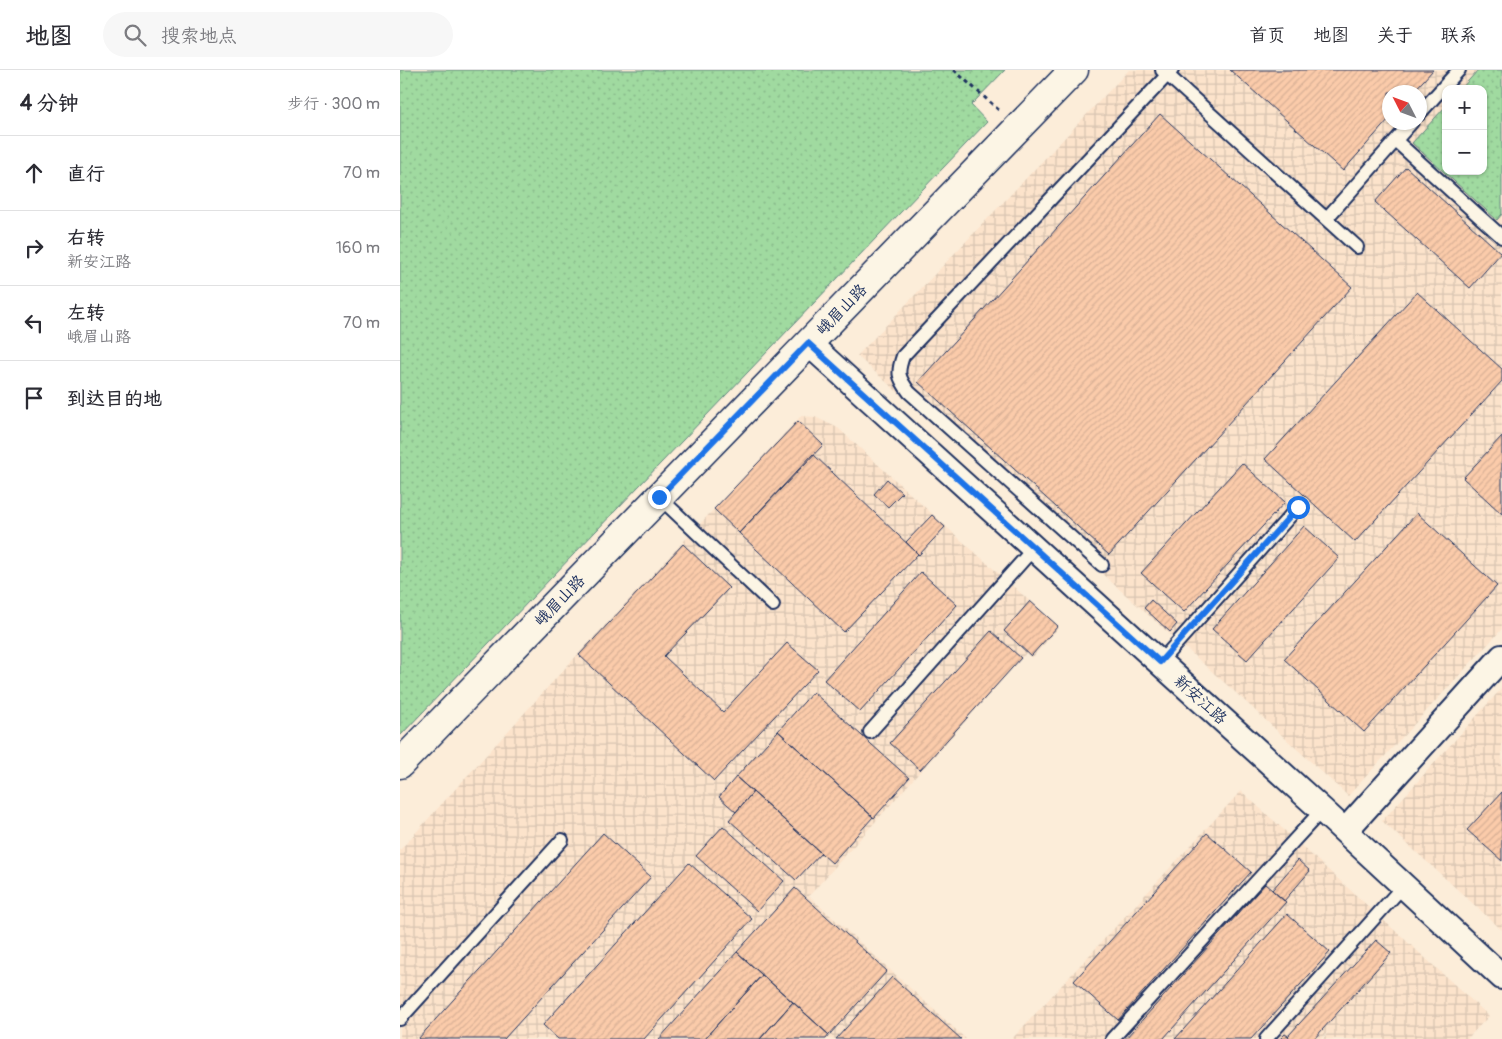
<!DOCTYPE html>
<html lang="zh">
<meta charset="utf-8">
<style>
body{margin:0;font-family:Pangolin,"LXGW WenKai TC",sans-serif;background:#f7f7f7;color:#2b2b33}
.controls{position:absolute;right:15px;top:15px;display:grid;overflow:hidden;border-radius:10px;box-shadow:0 1px 4px #0004}
.controls button{width:45px;height:45px;display:grid;place-items:center;padding:0;border:0;border-bottom:1px solid #e1e1e2;background:#fff;color:#2b2b33;font:25px sans-serif}
.compass{position:absolute;left:982px;top:15px;width:45px;height:45px;border-radius:50%;background:#fff;box-shadow:0 1px 4px #0004;rotate:312deg}
.stop{position:absolute;width:15px;height:15px;margin:-11px;border:4px solid #1a73e8;border-radius:50%;background:#fff}
.stop.end{background:#1a73e8;border-color:#fff;box-shadow:0 1px 5px #0008}
.list{margin:0;padding:0;list-style:none}
h2{display:flex;justify-content:space-between;align-items:center;height:65px;margin:0;padding:0 20px;font-size:21px}
h2 small{font-size:16px;font-weight:400;color:#7c7c81}
.list li{display:grid;grid-template-columns:32px 1fr auto;gap:15px;align-items:center;box-sizing:border-box;height:75px;padding:0 20px;border-top:1px solid #e1e1e2}
.list b{display:block;font-size:19px;white-space:nowrap}
.list p{margin:0;font-size:16px;white-space:nowrap;color:#7c7c81}
.list em{font-size:16px;font-style:normal;color:#7c7c81}
.icon{flex:none;width:28px;height:28px;fill:none;stroke:currentColor;stroke-width:2;stroke-linecap:round;stroke-linejoin:round}
.map{position:relative;flex:none;width:1102px;height:969px;overflow:hidden}
header{display:flex;align-items:center;gap:30px;box-sizing:border-box;height:70px;padding:0 25px;background:#fff;border-bottom:1px solid #e1e1e2}
header strong{font-size:24px}
nav{display:flex;gap:28px;margin-inline-start:auto;font-size:18px}
.search{width:350px;height:45px;background:#f7f7f7;display:flex;align-items:center;gap:12px;box-sizing:border-box;padding:0 18px;border-radius:28px;color:#7c7c81;font-size:19px}
main{display:flex}
aside{flex:1;background:#fff}
.map>svg:first-child{display:block}
</style>
<header>
<strong>地图</strong>
<div class="search"><svg class="icon" aria-label="search" viewBox="0 0 24 24"><circle cx="10" cy="10" r="6"/><path d="M15 15l6 6"/></svg>搜索地点</div>
<nav><a>首页</a><a>地图</a><a>关于</a><a>联系</a></nav>
</header>
<main>
<aside>
<h2>4 分钟<small>步行 · 300 m</small></h2>
<ul class="list">
<li><svg class="icon" aria-label="ahead" viewBox="0 0 24 24"><path d="M12 20V5M6 11l6-6 6 6"/></svg><div><b>直行</b></div><em>70 m</em></li>
<li><svg class="icon" aria-label="right" viewBox="0 0 24 24"><path d="M7 20v-9h11M14 6l5 5-5 5"/></svg><div><b>右转</b><p>新安江路</p></div><em>160 m</em></li>
<li><svg class="icon" aria-label="left" viewBox="0 0 24 24"><path d="M17 20v-9H6M10 6l-5 5 5 5"/></svg><div><b>左转</b><p>峨眉山路</p></div><em>70 m</em></li>
<li><svg class="icon" aria-label="arrive" viewBox="0 0 24 24"><path d="M6 21V4h12l-3 4 3 4H6"/></svg><div><b>到达目的地</b></div></li>
</ul>
</aside>
<div class="map">
<svg width="1102" height="969" viewBox="0 0 1102 969">
<defs>
<pattern id="industrial-grid" width="8" height="8" patternUnits="userSpaceOnUse" patternTransform="scale(1.25)"><rect width="8" height="8" fill="#fce3cb"/><path d="M0 4h8M4 0v8" fill="none" stroke="#d7c3b1"/></pattern>
<pattern id="grass-dots" width="8" height="8" patternUnits="userSpaceOnUse" patternTransform="scale(1.25)"><rect width="8" height="8" fill="#a0daa0"/><path d="M2 2h.1M6 6h.1" fill="none" stroke="#89bb8c" stroke-width="1.8" stroke-linecap="round"/></pattern>
<pattern id="building-hatch" width="6" height="6" patternUnits="userSpaceOnUse" patternTransform="scale(1.25)"><rect width="6" height="6" fill="#fbcbaa"/><path d="M-1 1l2-2M0 6l6-6M5 7l2-2" fill="none" stroke="#d7af95"/></pattern>
</defs>
<rect width="100%" height="100%" fill="#fcedd9"/>
<filter id="ink" filterUnits="userSpaceOnUse"><feTurbulence type="fractalNoise" baseFrequency=".02" numOctaves="2"/><feDisplacementMap in="SourceGraphic" scale="10" xChannelSelector="R" yChannelSelector="G"/><feConvolveMatrix kernelMatrix="1 2 1 2 8 2 1 2 1" color-interpolation-filters="sRGB"/></filter>
<g filter="url(#ink)">
<path fill="url(#industrial-grid)" fill-rule="evenodd" d="M729,0H1102V559L948,726L835,622L457,286ZM1046,19H1083V101H1046ZM989,22H1019V52H989Z
M401,346L415,347L438,358L552,462L659,557L632,588L626,583L409,826L566,969H0V780L168,595Z
M1102,618V860L982,751Z
M841,721L1089,946L1067,969H923L929,961L921,969H612Z"/>
<path fill="url(#grass-dots)" stroke="#5e847f" d="M0,0H605L571,35L587,52L0,666Z
M1078,0H1102V144L1097,150L1012,73L1046,36V101H1083V19H1061Z"/>
<path fill="url(#building-hatch)" stroke="#1b2f5e" d="M830,0H1033L1013,22H989V49L943,101Z
M760,44L952,217L709,485L518,312Z
M1006,97L1101,183L1070,218L975,132Z
M1017,222L1102,299V311L955,472L865,389Z
M398,351L423,375L339,463L314,439Z
M1102,366V444L1063,408Z
M413,384L518,484L444,562L339,463Z
M842,393L885,432L784,542L741,503Z
M487,409L502,423L488,437L474,424Z
M1017,443L1097,516L964,662L884,589Z
M532,445L545,457L519,485L506,472Z
M904,456L939,488L847,590L812,559Z
M283,474L329,518L264,586L323,642L387,573L418,600L314,711L179,585Z
M521,502L557,535L460,642L424,610Z
M751,530L777,554L770,562L744,538Z
M630,531L658,556L631,586L604,561Z
M591,561L621,588L520,700L490,673Z
M413,622L509,708L474,748L378,661Z
M378,661L473,747L432,793L336,707Z
M336,707L353,722L336,742L319,727Z
M353,722L421,783L396,810L329,750Z
M1102,722V791L1067,760Z
M323,756L384,811L357,841L296,786Z
M203,763L251,807L104,969H18Z
M807,763L851,802L718,950L674,911Z
M898,790L910,801L884,831L872,820Z
M289,793L352,849L244,969H158L143,955Z
M865,814L886,832L763,969H725Z
M395,818L487,901L429,965L337,882Z
M887,844L930,882L851,969H775Z
M976,870L991,883L914,969H891L888,966Z
M337,882L362,905L304,969H259Z
M362,905L393,932L360,969H304Z
M492,907L561,969H436Z
M393,932L429,965L426,969H360Z
M885,964L888,966L891,969H880Z"/>
<g fill="none" stroke-linecap="round" stroke-linejoin="round">
<defs>
<path id="service" d="M762,0L957,177
M1019,44L1059,0
M996,71L1102,167
M926,149L1012,52
M259,427L373,535
M702,495L509,322C498,307 497,303 503,286L772,0
M760,592L898,437
M470,662L634,478
M0,949L162,770
M712,969L922,740
M866,969L1004,815"/>
<path id="minor" d="M408,273L922,740L1102,907
M945,761L1102,587"/>
<path id="tertiary" d="M0,694L674,0"/>
</defs>
<use href="#service" stroke="#1b2f5e" stroke-width="16"/>
<use href="#minor" stroke="#1b2f5e" stroke-width="28"/>
<use href="#tertiary" stroke="#1b2f5e" stroke-width="31"/>
<path stroke="#1b2f5e" stroke-width="3" stroke-dasharray="4 4" stroke-linecap="butt" d="M554,0L601,42"/>
<use href="#service" stroke="#fcf5e5" stroke-width="12"/>
<use href="#minor" stroke="#fcf5e5" stroke-width="24"/>
<use href="#tertiary" stroke="#fcf5e5" stroke-width="28"/>
</g>
</g>
<g fill="none" stroke-linecap="round" stroke-linejoin="round" filter="url(#ink)">
<path stroke="#1a73e8" stroke-width="6" d="M259,427L408,273L760,592L898,437"/>
</g>
<g text-anchor="middle" stroke-width="5" stroke-linejoin="round" paint-order="stroke">
<g font-size="16" fill="#1b2f5e" stroke="#fcf5e5">
<text transform="translate(441 239) rotate(-46)" y="6">峨眉山路</text>
<text transform="translate(159 530) rotate(-46)" y="6">峨眉山路</text>
<text transform="translate(801 629) rotate(42)" y="6">新安江路</text>
</g>
</g>
</svg>
<div class="controls">
<button>+</button>
<button>−</button>
</div>
<svg class="compass" viewBox="-18 -18 36 36"><path d="M0-13l5 13h-10z" fill="#e53935"/><path d="M0 13l5-13h-10z" fill="#7c7c81"/></svg>
<div class="stop" style="left:898px;top:437px"></div>
<div class="stop end" style="left:259px;top:427px"></div>
</div>
</main>
